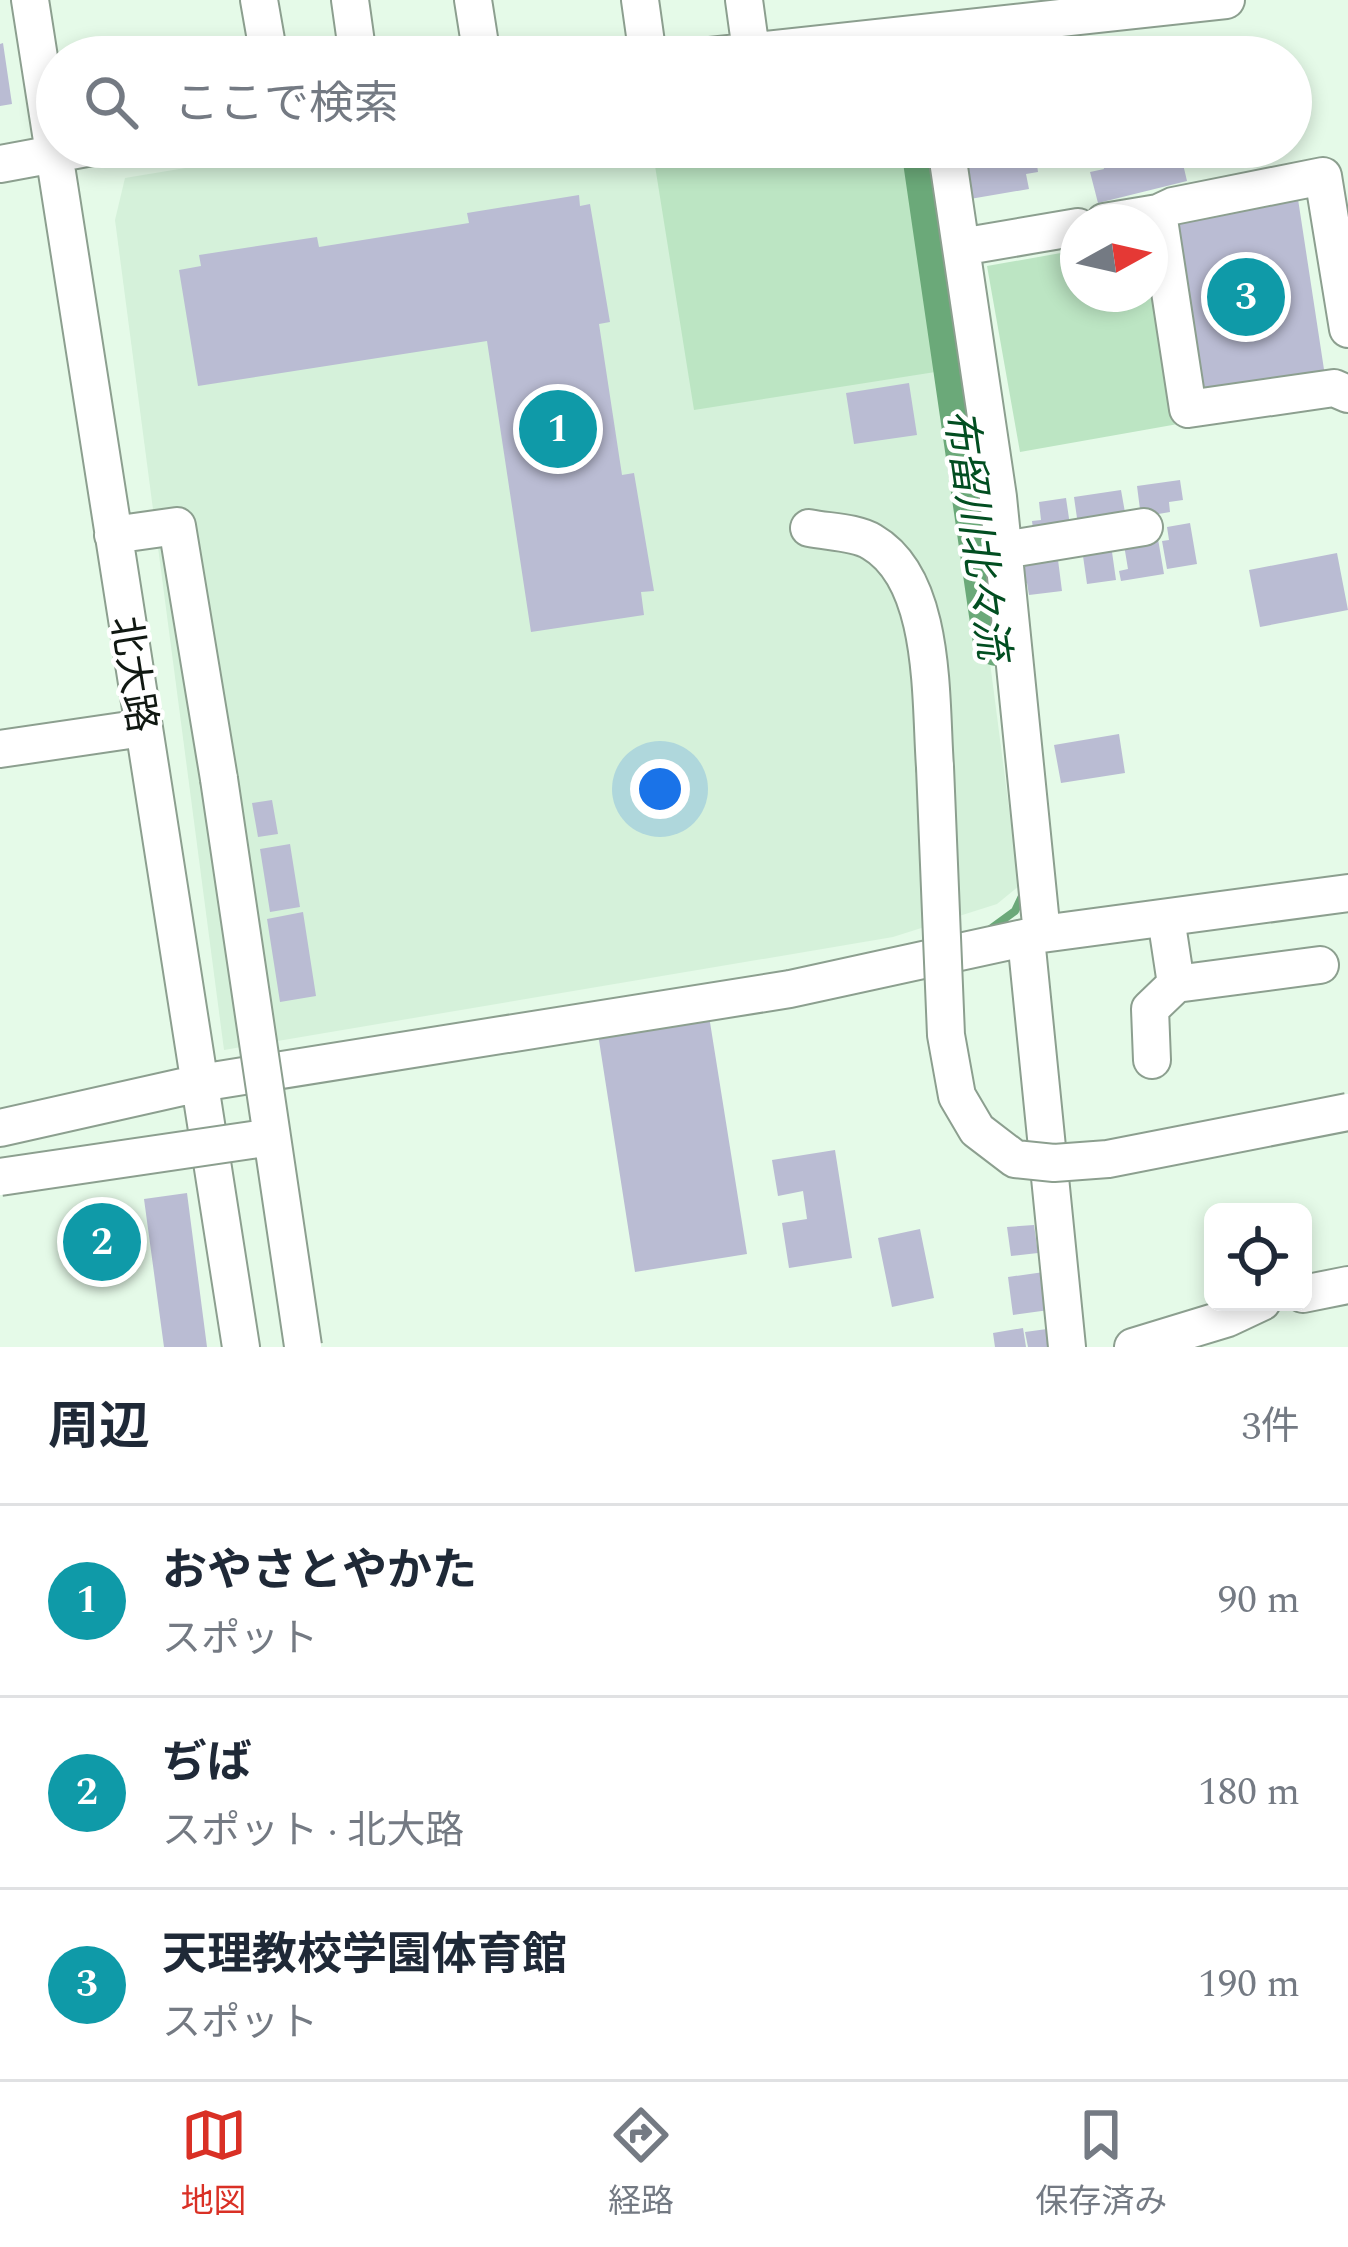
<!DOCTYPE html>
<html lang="ja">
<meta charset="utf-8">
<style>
body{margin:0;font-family:Spectral,"Noto Sans JP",serif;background:#f6f6f7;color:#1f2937}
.controls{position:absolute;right:36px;bottom:36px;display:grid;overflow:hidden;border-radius:18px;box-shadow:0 6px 18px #0003}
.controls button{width:108px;height:108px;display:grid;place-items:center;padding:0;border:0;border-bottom:3px solid #e0e1e3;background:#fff;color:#1f2937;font:60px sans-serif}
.compass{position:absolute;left:1060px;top:204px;width:108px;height:108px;border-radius:50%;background:#fff;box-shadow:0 6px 18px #0003;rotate:82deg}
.you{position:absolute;left:660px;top:789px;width:42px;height:42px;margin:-30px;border:9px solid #fff;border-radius:50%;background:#1a73e8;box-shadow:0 0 0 18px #1a73e833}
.badge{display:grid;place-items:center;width:78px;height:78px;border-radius:50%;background:#d93025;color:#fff;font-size:39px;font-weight:700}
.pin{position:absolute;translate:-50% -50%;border:6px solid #fff;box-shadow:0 3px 12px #0006}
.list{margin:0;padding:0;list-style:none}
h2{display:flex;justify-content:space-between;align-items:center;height:156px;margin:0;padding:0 48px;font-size:51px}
h2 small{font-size:39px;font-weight:400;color:#747a83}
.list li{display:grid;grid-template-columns:78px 1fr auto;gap:36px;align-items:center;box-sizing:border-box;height:192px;padding:0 48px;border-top:3px solid #e0e1e3}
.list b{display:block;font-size:45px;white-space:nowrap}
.list p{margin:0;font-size:39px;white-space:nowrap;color:#747a83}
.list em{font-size:39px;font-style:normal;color:#747a83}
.icon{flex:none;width:66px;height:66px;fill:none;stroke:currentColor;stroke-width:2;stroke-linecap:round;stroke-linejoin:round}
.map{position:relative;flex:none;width:1348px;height:1347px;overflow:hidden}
.search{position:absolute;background:#fff;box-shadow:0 6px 18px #0003;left:36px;right:36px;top:36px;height:132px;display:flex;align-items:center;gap:30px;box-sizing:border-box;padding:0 42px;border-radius:66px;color:#747a83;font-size:45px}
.sheet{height:732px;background:#fff}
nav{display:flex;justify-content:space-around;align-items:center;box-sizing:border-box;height:168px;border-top:3px solid #e0e1e3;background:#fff;font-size:33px;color:#747a83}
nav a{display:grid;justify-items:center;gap:6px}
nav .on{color:#d93025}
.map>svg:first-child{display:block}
</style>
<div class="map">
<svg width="1348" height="1347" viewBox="0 0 1348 1347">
<rect width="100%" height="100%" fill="#e5fae8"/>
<path fill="#d5f1da" d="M312,147H918L955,392L1019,886L997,904L893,937L224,1050L115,220L125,178Z"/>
<path fill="#bce5c3" d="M652,147H910L948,370L694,410Z
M1078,250V294H1150V266L1178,424L1020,452L987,266Z"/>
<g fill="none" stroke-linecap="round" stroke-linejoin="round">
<path stroke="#6ba979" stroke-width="8" d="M989,930L1015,911L1023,894"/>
<path stroke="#6ba979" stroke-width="48" d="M925,147L997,642"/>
</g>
<path fill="#babcd3" d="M3,43L12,104L0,106V44Z
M958,147H1006V150L960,157Z
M1153,147H1179L1187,181L1098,203L1090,172L1104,169L1101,159Z
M1035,150L1038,172L1026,174L1029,189L970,199L963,162Z
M579,195L580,206L590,204L610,322L599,324L622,475L634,473L654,591L641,592L644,615L531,632L487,341L198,386L179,270L201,266L199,255L317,237L319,247L469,223L467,213Z
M1298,199L1325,376L1194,395L1168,219Z
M909,383L917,435L854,444L846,393Z
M1180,480L1183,500L1169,502L1170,512L1141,517L1137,486Z
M1121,490L1126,518L1078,525L1074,497Z
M1066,498L1071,532L1034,537L1032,521L1041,520L1039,502Z
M1190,523L1197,564L1167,569L1162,541L1169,540L1167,527Z
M1158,539L1164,574L1121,581L1119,571L1128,569L1124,545Z
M1111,545L1116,580L1087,584L1082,549Z
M1057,552L1062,591L1029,595L1027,583L1022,584L1019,557Z
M1337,553L1348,610L1260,627L1249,570Z
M1119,734L1125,773L1061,783L1054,745Z
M272,800L278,834L258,837L252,803Z
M290,844L300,907L270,912L260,849Z
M303,912L316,996L280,1002L267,919Z
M709,1016L747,1254L635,1272L598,1034Z
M835,1150L852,1258L789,1268L782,1223L807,1219L803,1191L778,1196L772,1160Z
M187,1193L207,1347H164L144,1199Z
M1034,1225L1038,1253L1011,1256L1007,1227Z
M920,1229L934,1298L892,1307L878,1238Z
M1044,1272L1049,1310L1013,1315L1008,1277Z
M1023,1328L1026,1347H995L993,1333Z
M1047,1329L1050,1347H1028L1025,1332Z"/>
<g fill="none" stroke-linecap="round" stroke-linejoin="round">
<defs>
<path id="minor" d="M30,0L241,1347
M259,0L269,57
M350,0L358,57
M473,0L482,57
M640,0L648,57
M744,0L751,51
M701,57L1226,0
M946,147L998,497L1042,934
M0,164L92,147
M1158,213L1173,206L1323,176L1348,329
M1104,222L1158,213L1188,409L1334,388L1348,394
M961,247L1078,227
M809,528C828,532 856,532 872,542C937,580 930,700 935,767
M113,535L177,526L219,779
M1004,550L1144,527
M0,749L143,728
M1166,918L1176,984
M1026,938L1067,1347
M1152,1060L1150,1009L1176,984L1320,965
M0,1128L200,1083L790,989L1042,934L1348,893
M1303,1294L1348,1285
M1133,1347L1228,1318L1262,1302"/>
</defs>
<use href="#minor" stroke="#8c9f8f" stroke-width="40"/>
<use href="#minor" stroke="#fff" stroke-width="36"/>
<defs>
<path id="minor-bridge" d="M935,767L946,1035L957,1096L977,1130L1015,1159L1054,1163L1108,1159L1348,1112
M219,779L303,1346
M0,1177L272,1137"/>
</defs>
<use href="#minor-bridge" stroke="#8c9f8f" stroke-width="40" stroke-linecap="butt"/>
<use href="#minor-bridge" stroke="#fff" stroke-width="36"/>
</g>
<g text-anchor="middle" stroke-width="9" stroke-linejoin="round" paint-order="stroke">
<g font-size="39" fill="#101812" stroke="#fff">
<text transform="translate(135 674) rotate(81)" y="14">北大路</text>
</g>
<g font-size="42" font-style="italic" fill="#024e21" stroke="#fff">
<text transform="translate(978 534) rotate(82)" y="15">布留川北々流</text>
</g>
</g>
</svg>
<div class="controls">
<button><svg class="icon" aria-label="locate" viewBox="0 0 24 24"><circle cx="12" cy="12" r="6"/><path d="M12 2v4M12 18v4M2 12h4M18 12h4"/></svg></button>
</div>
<svg class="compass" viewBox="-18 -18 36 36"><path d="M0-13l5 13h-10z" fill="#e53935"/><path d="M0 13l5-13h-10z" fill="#747a83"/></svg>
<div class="you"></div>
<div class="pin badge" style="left:558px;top:429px;background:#0f9aa8">1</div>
<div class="pin badge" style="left:102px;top:1242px;background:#0f9aa8">2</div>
<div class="pin badge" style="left:1246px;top:297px;background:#0f9aa8">3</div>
<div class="search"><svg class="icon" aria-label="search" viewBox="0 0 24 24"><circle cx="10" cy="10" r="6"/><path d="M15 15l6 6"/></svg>ここで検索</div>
</div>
<section class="sheet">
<h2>周辺<small>3件</small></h2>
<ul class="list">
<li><span class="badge" style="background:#0f9aa8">1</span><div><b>おやさとやかた</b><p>スポット</p></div><em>90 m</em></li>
<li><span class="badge" style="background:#0f9aa8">2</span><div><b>ぢば</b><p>スポット · 北大路</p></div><em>180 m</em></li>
<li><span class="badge" style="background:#0f9aa8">3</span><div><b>天理教校学園体育館</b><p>スポット</p></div><em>190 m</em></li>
</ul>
</section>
<nav>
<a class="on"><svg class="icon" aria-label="map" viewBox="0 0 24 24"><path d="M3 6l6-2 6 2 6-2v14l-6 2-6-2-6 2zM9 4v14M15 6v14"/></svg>地図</a>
<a><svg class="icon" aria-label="directions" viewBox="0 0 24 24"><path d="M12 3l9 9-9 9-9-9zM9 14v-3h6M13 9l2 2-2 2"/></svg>経路</a>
<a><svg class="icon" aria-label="saved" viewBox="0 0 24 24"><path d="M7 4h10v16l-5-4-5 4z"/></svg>保存済み</a>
</nav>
